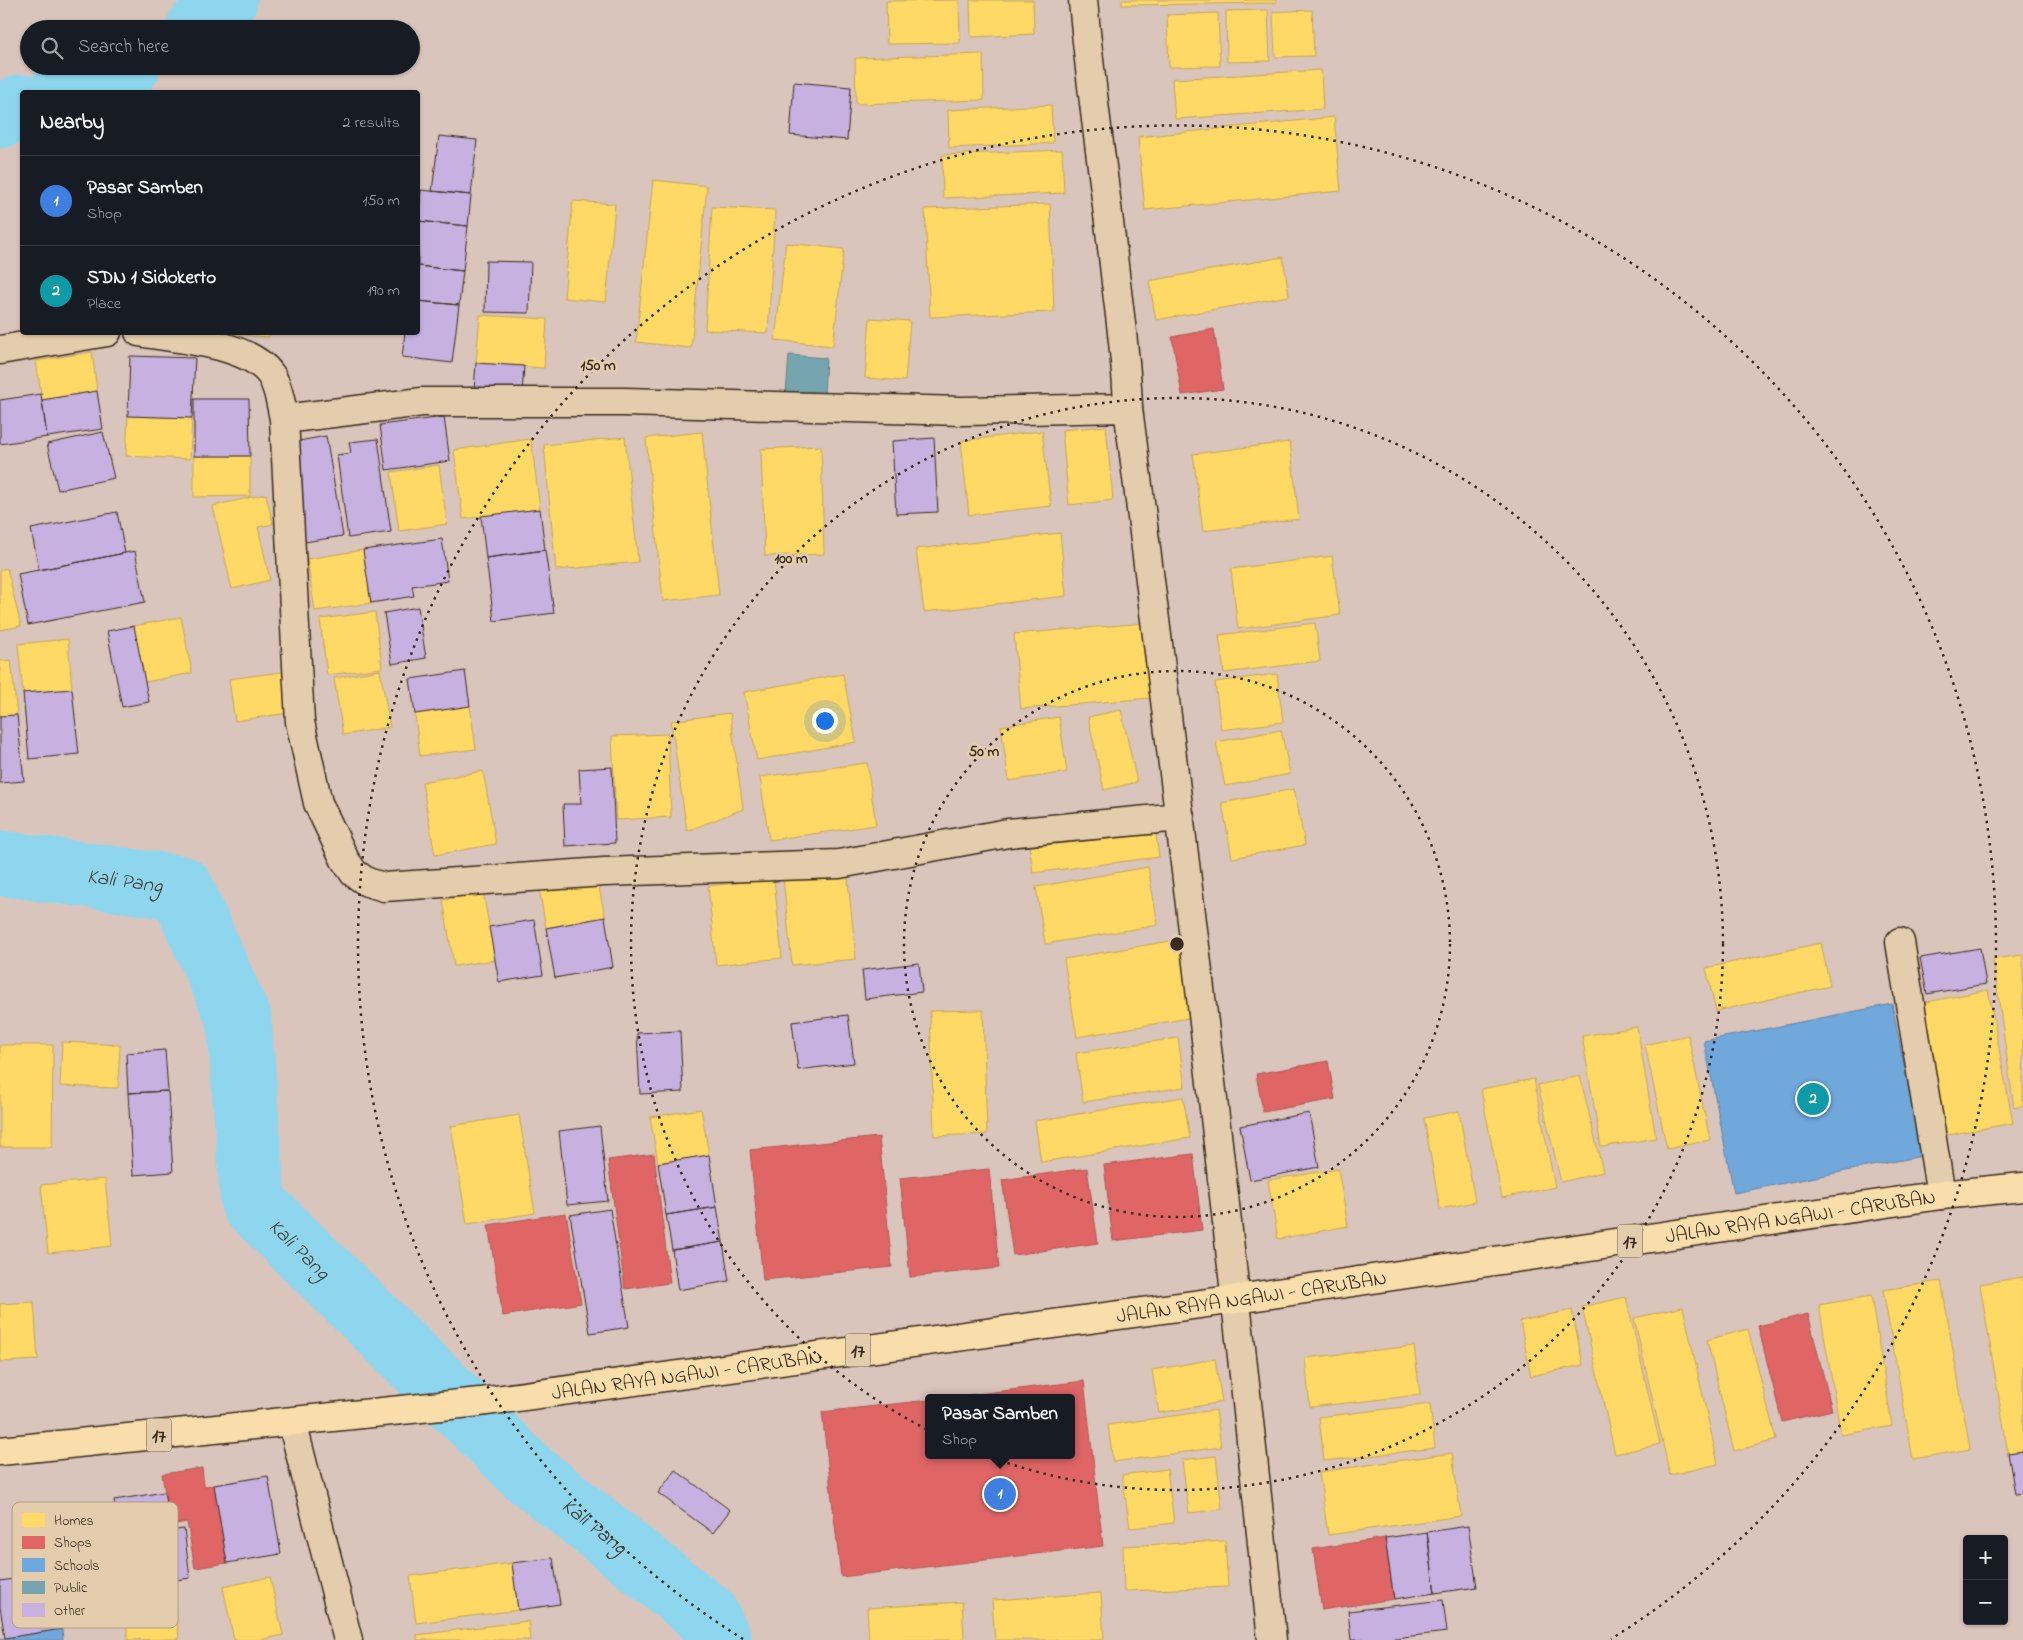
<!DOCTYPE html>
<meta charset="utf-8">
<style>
body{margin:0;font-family:"Indie Flower",sans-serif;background:#242831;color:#f1f3f6}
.controls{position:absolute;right:15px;bottom:15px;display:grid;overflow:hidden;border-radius:5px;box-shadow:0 1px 4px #0004}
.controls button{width:45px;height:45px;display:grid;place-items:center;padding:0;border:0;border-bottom:1px solid #363941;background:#171b24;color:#f1f3f6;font:25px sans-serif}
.you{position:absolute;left:824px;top:720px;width:18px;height:18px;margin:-12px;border:4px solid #fff;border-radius:50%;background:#1a73e8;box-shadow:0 0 0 8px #1a73e833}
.badge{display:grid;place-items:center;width:32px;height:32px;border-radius:50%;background:#ea580c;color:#fff;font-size:16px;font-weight:700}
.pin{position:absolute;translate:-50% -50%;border:2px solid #fff;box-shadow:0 1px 5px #0006}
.popup{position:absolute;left:925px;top:1394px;width:150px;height:65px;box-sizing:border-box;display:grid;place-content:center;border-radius:5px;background:#171b24;filter:drop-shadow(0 1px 4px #0005);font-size:16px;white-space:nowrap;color:#9ea1a6}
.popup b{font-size:19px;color:#f1f3f6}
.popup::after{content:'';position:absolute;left:50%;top:100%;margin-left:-10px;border:10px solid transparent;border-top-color:#171b24}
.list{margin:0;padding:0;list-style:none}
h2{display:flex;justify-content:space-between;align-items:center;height:65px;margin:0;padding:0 20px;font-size:21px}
h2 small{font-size:16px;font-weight:400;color:#9ea1a6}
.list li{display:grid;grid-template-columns:32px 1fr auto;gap:15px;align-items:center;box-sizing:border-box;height:90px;padding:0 20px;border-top:1px solid #363941}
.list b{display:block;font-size:19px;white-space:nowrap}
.list p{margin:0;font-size:16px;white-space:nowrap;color:#9ea1a6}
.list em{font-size:16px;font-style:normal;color:#9ea1a6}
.icon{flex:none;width:28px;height:28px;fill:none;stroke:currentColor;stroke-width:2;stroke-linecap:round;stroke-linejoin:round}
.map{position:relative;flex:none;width:2023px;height:1640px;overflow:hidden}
.search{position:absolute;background:#171b24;box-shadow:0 1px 4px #0004;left:20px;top:20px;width:400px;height:55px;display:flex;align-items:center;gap:12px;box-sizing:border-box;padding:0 18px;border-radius:28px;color:#9ea1a6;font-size:19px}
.panel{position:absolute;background:#171b24;box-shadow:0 1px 4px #0004;left:20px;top:90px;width:400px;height:245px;border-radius:5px}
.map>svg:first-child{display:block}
</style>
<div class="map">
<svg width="2023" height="1640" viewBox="0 0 2023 1640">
<rect width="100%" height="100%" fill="#dac5bc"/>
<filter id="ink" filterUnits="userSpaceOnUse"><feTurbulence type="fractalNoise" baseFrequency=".02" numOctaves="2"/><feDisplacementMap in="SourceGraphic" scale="10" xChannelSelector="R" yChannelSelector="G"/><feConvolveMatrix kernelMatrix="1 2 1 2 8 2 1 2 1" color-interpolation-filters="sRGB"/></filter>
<g filter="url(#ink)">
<path fill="#ffd966" stroke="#c4a450" d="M959,0L960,43L887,44L886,1Z
M970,0H1033L1034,34L971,37Z
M1122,0H1276V3L1122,5Z
M1268,10L1270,61L1227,62L1226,11Z
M1312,10L1314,56L1275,57L1273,12Z
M1218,13L1220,66L1169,67L1167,15Z
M983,54L984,100L856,104L855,58Z
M1321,70L1323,109L1175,119L1172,79Z
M1051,105L1053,143L949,148L948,110Z
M1334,117L1341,191L1145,210L1138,137Z
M1062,150L1064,193L943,198L942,155Z
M653,180L707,186L691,348L636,342Z
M573,201L615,204L606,302L564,298Z
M1050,204L1054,312L930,317L925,209Z
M712,207L775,210L768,333L705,330Z
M786,243L844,249L833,346L775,340Z
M1283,257L1289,296L1156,320L1149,281Z
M480,315L547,319L544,368L476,363Z
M870,318L910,321L905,381L865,378Z
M198,332H269V337Z
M92,352L97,391L42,400L36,361Z
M128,416L192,418L190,459L126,456Z
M1106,426L1113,500L1069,505L1062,430Z
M1042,431L1051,506L969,515L961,441Z
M702,432L719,595L663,601L646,438Z
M625,437L638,562L556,570L544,445Z
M531,439L540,509L463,519L454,450Z
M1290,442L1299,519L1203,531L1193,454Z
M821,446L824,554L765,556L761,449Z
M194,456H250V496L194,497Z
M439,465L447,524L399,531L391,472Z
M266,494L273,524L258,527L270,580L232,589L213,506Z
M1060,533L1066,596L924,612L916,549Z
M363,550L371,603L315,611L307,559Z
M1332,556L1340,615L1238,629L1231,569Z
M7,568L21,626L0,630V570Z
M375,612L382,668L327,675L320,619Z
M181,617L192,673L145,682L134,626Z
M1145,623L1151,698L1021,709L1014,634Z
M1315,623L1320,661L1224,673L1219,635Z
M68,639L72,689L23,693L18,644Z
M11,660L17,715L0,716V661Z
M380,670L390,727L343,735L334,678Z
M282,672L288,713L235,721L229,679Z
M843,674L856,742L757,760L744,692Z
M1277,674L1283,722L1221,730L1215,682Z
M470,706L476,749L420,756L415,714Z
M1121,710L1137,782L1104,790L1088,717Z
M730,713L743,809L687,831L671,721Z
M1059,717L1067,772L1009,781L1001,726Z
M1281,730L1290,774L1225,786L1216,742Z
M668,734L671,817L616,820L612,736Z
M867,763L876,825L769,840L760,777Z
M483,771L496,844L435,855L422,782Z
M1294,789L1305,845L1232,858L1222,803Z
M1155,826L1159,857L1033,873L1029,842Z
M1148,867L1158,925L1045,944L1036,887Z
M847,870L856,959L792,965L783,877Z
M597,878L605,917L546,928L539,888Z
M774,879L782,958L716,965L708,886Z
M483,892L495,960L454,966L443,900Z
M1182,939L1195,1017L1077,1037L1064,959Z
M1821,943L1830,986L1716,1011L1706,968Z
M2023,955V1106L2014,1108L1993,959Z
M1988,990L2013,1123L1947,1135L1922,1003Z
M983,1010L987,1134L934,1136L930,1011Z
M1637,1027L1656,1138L1601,1147L1582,1036Z
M1688,1035L1710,1140L1667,1149L1645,1045Z
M1178,1038L1185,1087L1083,1102L1076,1053Z
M62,1042L120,1045L118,1088L60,1086Z
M0,1045H53L52,1147H0Z
M1580,1076L1603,1172L1561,1182L1538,1085Z
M1534,1079L1555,1187L1502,1198L1481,1089Z
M1183,1097L1190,1138L1041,1162L1035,1121Z
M701,1109L709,1155L658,1163L650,1117Z
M1459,1111L1475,1202L1440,1209L1424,1118Z
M519,1115L535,1213L467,1224L451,1126Z
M1338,1169L1348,1226L1278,1239L1268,1180Z
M105,1179L112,1246L48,1253L41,1185Z
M2023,1277V1451L2008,1453L1980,1284Z
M1941,1281L1970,1449L1913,1459L1883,1290Z
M1871,1296L1892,1426L1841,1435L1819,1305Z
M1626,1297L1660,1444L1615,1454L1582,1307Z
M34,1302L38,1360L0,1362V1304Z
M1683,1307L1718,1464L1670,1475L1634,1318Z
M1572,1310L1583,1365L1531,1376L1520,1321Z
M1748,1329L1776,1440L1734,1451L1707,1340Z
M1414,1346L1420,1395L1310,1407L1305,1358Z
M1215,1359L1222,1402L1159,1413L1152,1370Z
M1430,1404L1435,1448L1324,1461L1319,1417Z
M1216,1410L1221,1447L1113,1462L1108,1425Z
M1452,1453L1461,1516L1328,1535L1319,1472Z
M1216,1456L1222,1509L1189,1513L1182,1460Z
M1167,1469L1174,1523L1130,1528L1122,1475Z
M113,1507L124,1583L59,1593L49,1516Z
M1225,1541L1228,1587L1124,1591L1123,1546Z
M512,1563L518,1610L416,1623L410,1576Z
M270,1577L283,1635L259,1640H234L223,1587Z
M173,1586L179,1639L128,1640L123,1592Z
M1101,1593L1104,1640H995L992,1600Z
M962,1602L964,1640H869L867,1608Z
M528,1621L530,1640H417V1635Z"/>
<path fill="#e06666" stroke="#ae5450" d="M1214,329L1223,389L1182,395L1172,337Z
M1328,1061L1335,1099L1263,1112L1256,1074Z
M879,1137L892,1267L763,1280L750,1150Z
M654,1154L670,1283L625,1289L608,1160Z
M1193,1154L1202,1230L1113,1241L1104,1165Z
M1087,1168L1098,1243L1013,1255L1002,1180Z
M989,1169L999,1268L910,1277L900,1178Z
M566,1213L581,1303L503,1316L488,1225Z
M1808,1314L1832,1410L1782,1422L1758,1326Z
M1084,1381L1103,1546L841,1577L822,1412L929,1400V1455H1071V1398H945Z
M202,1468L204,1486L214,1485L227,1563L195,1568L187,1522L170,1525L162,1474Z
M1385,1538L1394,1599L1322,1610L1313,1549Z"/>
<path fill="#6fa8dc" stroke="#5f82a3" d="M1892,1004L1922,1156L1734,1193L1704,1041Z
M62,1629L63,1640H0V1639Z"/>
<path fill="#76a5af" stroke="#648084" d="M789,355L826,358L824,396L786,394Z"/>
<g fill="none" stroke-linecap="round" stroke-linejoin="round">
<g stroke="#8dd6ee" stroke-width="65">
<path d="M198,29L225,0"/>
<path d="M62,92L128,66"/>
<path d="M0,116L22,107"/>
<path id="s1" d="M0,863L181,888L239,1019L253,1203L528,1473L706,1614L719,1640"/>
</g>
</g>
<path fill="#c6b1e1" stroke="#3b2a1e" d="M794,82L851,87L847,140L790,135Z
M439,136L477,140L471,195L432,191Z
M421,190L471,195L468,226L418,221Z
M418,221L468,226L463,271L418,266Z
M486,261L531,262L529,313L485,312Z
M418,266L463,271L459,305L418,301Z
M418,301L459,305L452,363L402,357L405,332H418Z
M130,356L195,358L192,418L128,416Z
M476,363L524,366L522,394L474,390Z
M97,391L103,429L47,437L42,400Z
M41,394L47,437L0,444V400Z
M194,399H249L250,456H194Z
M444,417L450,461L386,470L380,425Z
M103,432L114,478L58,490L47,444Z
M326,436L343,536L305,542L288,443Z
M934,438L938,512L896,514L892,441Z
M378,439L391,532L348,538L337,455L351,453L349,442Z
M540,509L545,550L486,558L481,516Z
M117,512L125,553L39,570L31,529Z
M442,539L448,581L412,586L414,596L371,603L363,550Z
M545,550L554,613L494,621L486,558Z
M135,551L145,602L28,625L18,574Z
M418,607L426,658L392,664L384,613Z
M134,626L149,702L122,707L107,631Z
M465,671L470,706L415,714L410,679Z
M72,689L79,754L29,759L23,693Z
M17,715L24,781L0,783V716Z
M612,767L615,843L565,846L563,804H581L579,769Z
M605,917L613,967L555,978L546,928Z
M534,920L543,975L499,982L489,927Z
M1980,948L1986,984L1927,994L1920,958Z
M919,963L922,992L865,999L862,970Z
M848,1015L854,1063L798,1070L792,1022Z
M680,1031L683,1092L640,1094L637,1033Z
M165,1050L168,1091L128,1093L126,1053Z
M168,1091L173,1172L133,1175L128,1093Z
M1309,1113L1319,1167L1250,1180L1240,1126Z
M600,1126L608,1201L567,1205L559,1131Z
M709,1155L717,1207L666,1215L658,1163Z
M717,1207L723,1242L672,1250L666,1215Z
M610,1209L629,1327L590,1333L570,1215Z
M723,1242L729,1281L678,1290L672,1250Z
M2023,1451V1493L2015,1494L2008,1453Z
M675,1470L730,1510L713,1533L658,1493Z
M268,1476L281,1554L227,1563L214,1485Z
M164,1492L170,1525L119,1533L114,1500Z
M1468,1526L1477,1587L1435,1593L1427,1532Z
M184,1529L190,1578L126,1587L120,1537Z
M1427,1532L1435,1593L1394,1599L1385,1538Z
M553,1558L560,1604L518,1610L512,1563Z
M53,1573L62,1629L5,1638L0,1607V1581Z
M1443,1600L1447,1632L1377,1640H1351L1348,1611Z"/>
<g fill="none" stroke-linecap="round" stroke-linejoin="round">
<defs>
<path id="minor" d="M1083,0C1091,95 1106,188 1116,283C1121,324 1127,366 1128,408C1181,818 1230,1228 1272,1640
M139,332C176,339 248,342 271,375C279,388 281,405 284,419L300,722L318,803L345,860L354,873L367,882L384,887L604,872L839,864L1008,833L1180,817
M0,350L107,332
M284,419L422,402H624L962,411L1128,408
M1900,942L1941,1195
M292,1422L348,1640"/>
<g id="highway">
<path id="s2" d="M0,1451L480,1402L1237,1299L1941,1195L2023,1187"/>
</g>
</defs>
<use href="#minor" stroke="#3b2a1e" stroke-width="31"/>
<use href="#highway" stroke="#3b2a1e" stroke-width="31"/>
<use href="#minor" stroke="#e3cdac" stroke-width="28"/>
<use href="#highway" stroke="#f9deab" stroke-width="28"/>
</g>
</g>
<g fill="none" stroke="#3b2a1e" stroke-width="2.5" stroke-dasharray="2.5 5">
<circle cx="1177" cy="944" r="273"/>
<circle cx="1177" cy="944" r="546"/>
<path d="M743 1639A819 819 0 1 1 1611 1639"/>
</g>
<g text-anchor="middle" stroke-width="5" stroke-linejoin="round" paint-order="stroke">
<g fill="#e3cdac" stroke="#6d5b49" stroke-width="1">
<rect x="1617.5" y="1224.5" width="25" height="33" rx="4"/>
<rect x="845.5" y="1333.5" width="25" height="33" rx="4"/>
<rect x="146.5" y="1418.5" width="25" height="33" rx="4"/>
</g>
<g font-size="19" font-weight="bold" fill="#3b2a1e">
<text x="1630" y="1248">17</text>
<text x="858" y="1357">17</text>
<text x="159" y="1442">17</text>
</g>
<g font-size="20" fill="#3b2a1e" stroke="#e3cdac">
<text dy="7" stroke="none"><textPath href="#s2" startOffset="1816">JALAN RAYA NGAWI - CARUBAN</textPath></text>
<text dy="7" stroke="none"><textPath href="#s2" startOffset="1261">JALAN RAYA NGAWI - CARUBAN</textPath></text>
<text dy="7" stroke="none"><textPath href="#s2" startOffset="691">JALAN RAYA NGAWI - CARUBAN</textPath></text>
</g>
<g font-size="21" font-style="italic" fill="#433b33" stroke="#e3cdac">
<text dy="7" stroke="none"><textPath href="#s1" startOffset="126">Kali Pang</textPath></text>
<text dy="7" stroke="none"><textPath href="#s1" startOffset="576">Kali Pang</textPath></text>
<text dy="7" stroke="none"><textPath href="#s1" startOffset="981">Kali Pang</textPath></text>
</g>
</g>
<rect x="12" y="1502" width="166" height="126" rx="8" fill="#e3cdac" stroke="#b19c81" stroke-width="1"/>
<rect x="22" y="1513" width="23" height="14" fill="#ffd966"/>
<rect x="22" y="1536" width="23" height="13" fill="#e06666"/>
<rect x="22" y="1558" width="23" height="14" fill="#6fa8dc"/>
<rect x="22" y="1581" width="23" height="13" fill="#76a5af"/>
<rect x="22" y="1603" width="23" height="14" fill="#c6b1e1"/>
<g font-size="14" fill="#3b2a1e">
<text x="54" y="1525">Homes</text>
<text x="54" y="1547">Shops</text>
<text x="54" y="1570">Schools</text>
<text x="54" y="1592">Public</text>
<text x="54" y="1615">Other</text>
</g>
<circle cx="1177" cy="944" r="8" fill="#3b2a1e" stroke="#e3cdac" stroke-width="2.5"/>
<g font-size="15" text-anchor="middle" font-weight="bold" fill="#3b2a1e" stroke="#e3cdac" stroke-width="5" stroke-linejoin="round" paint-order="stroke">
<text x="598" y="370">150 m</text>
<text x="791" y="563">100 m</text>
<text x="984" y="756">50 m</text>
</g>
</svg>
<div class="controls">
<button>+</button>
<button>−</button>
</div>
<div class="you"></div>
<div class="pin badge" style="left:1000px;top:1494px;background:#3f7fe0">1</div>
<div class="popup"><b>Pasar Samben</b>Shop</div>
<div class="pin badge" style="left:1813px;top:1099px;background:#0f9aa8">2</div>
<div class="search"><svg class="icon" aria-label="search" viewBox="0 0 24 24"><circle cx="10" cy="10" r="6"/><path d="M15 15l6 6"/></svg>Search here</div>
<section class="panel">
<h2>Nearby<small>2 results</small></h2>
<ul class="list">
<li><span class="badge" style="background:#3f7fe0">1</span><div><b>Pasar Samben</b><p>Shop</p></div><em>150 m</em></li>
<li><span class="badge" style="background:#0f9aa8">2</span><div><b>SDN 1 Sidokerto</b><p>Place</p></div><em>190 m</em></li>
</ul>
</section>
</div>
